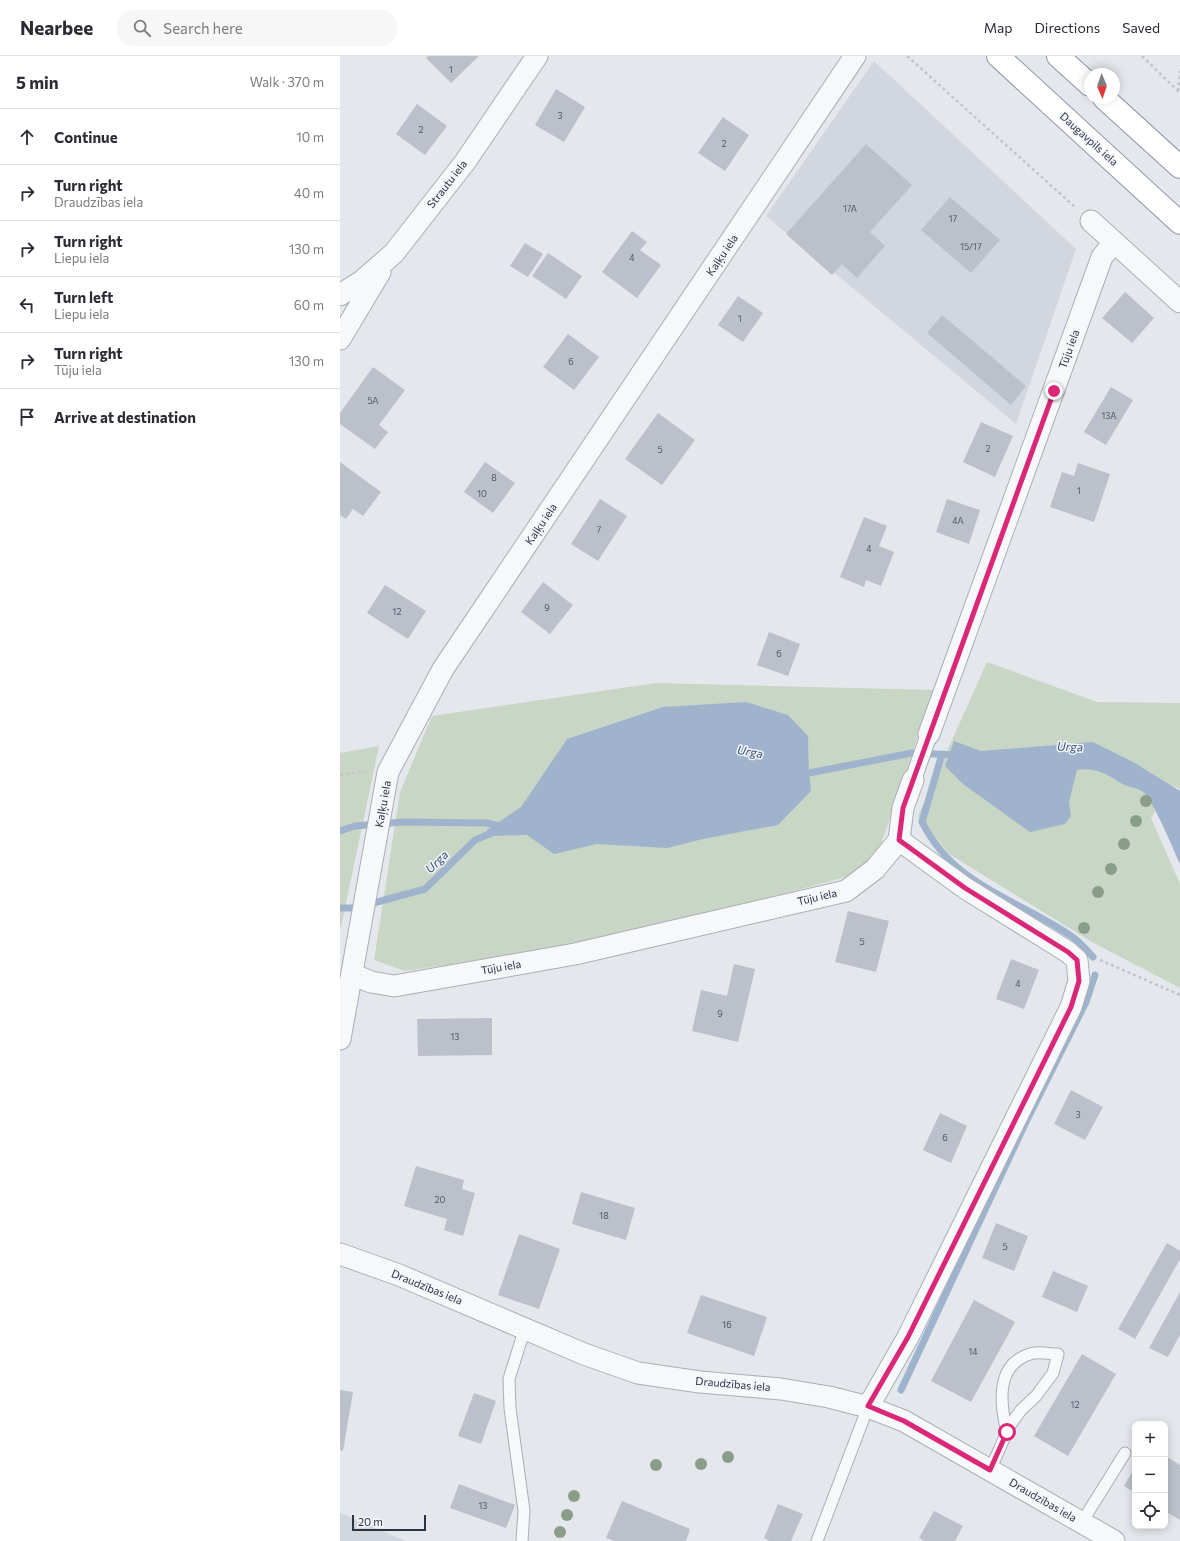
<!DOCTYPE html>
<meta charset="utf-8">
<style>
body{margin:0;font-family:Commissioner,sans-serif;background:#f7f7f7;color:#2b2b33}
.controls{position:absolute;right:12px;bottom:12px;display:grid;overflow:hidden;border-radius:8px;box-shadow:0 2px 10px #0003}
.controls button{width:36px;height:36px;display:grid;place-items:center;padding:0;border:0;border-bottom:1px solid #e1e1e2;background:#fff;color:#2b2b33;font:20px sans-serif}
.compass{position:absolute;left:744px;top:12px;width:36px;height:36px;border-radius:50%;background:#fff;box-shadow:0 2px 10px #0003;rotate:178deg}
.scale{position:absolute;left:12px;bottom:10px;width:74px;box-sizing:border-box;padding-left:4px;border:2px solid #2b3445;border-top:0;font-size:11px;line-height:14px;white-space:nowrap;color:#2b3445;-webkit-text-stroke:3px #f4f6f9;paint-order:stroke}
.stop{position:absolute;width:12px;height:12px;margin:-9px;border:3px solid #db2777;border-radius:50%;background:#fff}
.stop.end{background:#db2777;border-color:#fff;box-shadow:0 1px 4px #0008}
.list{margin:0;padding:0;list-style:none}
h2{display:flex;justify-content:space-between;align-items:center;height:52px;margin:0;padding:0 16px;font-size:17px}
h2 small{font-size:13px;font-weight:400;color:#7c7c81}
.list li{display:grid;grid-template-columns:26px 1fr auto;gap:12px;align-items:center;box-sizing:border-box;height:56px;padding:0 16px;border-top:1px solid #e1e1e2}
.list b{display:block;font-size:15px;white-space:nowrap}
.list p{margin:0;font-size:13px;white-space:nowrap;color:#7c7c81}
.list em{font-size:13px;font-style:normal;color:#7c7c81}
.icon{flex:none;width:22px;height:22px;fill:none;stroke:currentColor;stroke-width:2;stroke-linecap:round;stroke-linejoin:round}
.map{position:relative;flex:none;width:840px;height:1485px;overflow:hidden}
header{display:flex;align-items:center;gap:24px;box-sizing:border-box;height:56px;padding:0 20px;background:#fff;border-bottom:1px solid #e1e1e2}
header strong{font-size:19px}
nav{display:flex;gap:22px;margin-inline-start:auto;font-size:14px}
.search{width:280px;height:36px;background:#f7f7f7;display:flex;align-items:center;gap:10px;box-sizing:border-box;padding:0 14px;border-radius:16px;color:#7c7c81;font-size:15px}
main{display:flex}
aside{flex:1;background:#fff}
.map>svg:first-child{display:block}
</style>
<header>
<strong>Nearbee</strong>
<div class="search"><svg class="icon" aria-label="search" viewBox="0 0 24 24"><circle cx="10" cy="10" r="6"/><path d="M15 15l6 6"/></svg>Search here</div>
<nav><a>Map</a><a>Directions</a><a>Saved</a></nav>
</header>
<main>
<aside>
<h2>5 min<small>Walk · 370 m</small></h2>
<ul class="list">
<li><svg class="icon" aria-label="ahead" viewBox="0 0 24 24"><path d="M12 20V5M6 11l6-6 6 6"/></svg><div><b>Continue</b></div><em>10 m</em></li>
<li><svg class="icon" aria-label="right" viewBox="0 0 24 24"><path d="M7 20v-9h11M14 6l5 5-5 5"/></svg><div><b>Turn right</b><p>Draudzības iela</p></div><em>40 m</em></li>
<li><svg class="icon" aria-label="right" viewBox="0 0 24 24"><path d="M7 20v-9h11M14 6l5 5-5 5"/></svg><div><b>Turn right</b><p>Liepu iela</p></div><em>130 m</em></li>
<li><svg class="icon" aria-label="left" viewBox="0 0 24 24"><path d="M17 20v-9H6M10 6l-5 5 5 5"/></svg><div><b>Turn left</b><p>Liepu iela</p></div><em>60 m</em></li>
<li><svg class="icon" aria-label="right" viewBox="0 0 24 24"><path d="M7 20v-9h11M14 6l5 5-5 5"/></svg><div><b>Turn right</b><p>Tūju iela</p></div><em>130 m</em></li>
<li><svg class="icon" aria-label="arrive" viewBox="0 0 24 24"><path d="M6 21V4h12l-3 4 3 4H6"/></svg><div><b>Arrive at destination</b></div></li>
</ul>
</aside>
<div class="map">
<svg width="840" height="1485" viewBox="0 0 840 1485">
<rect width="100%" height="100%" fill="#e4e7ec"/>
<path fill="#d2d6de" d="M534,5L736,193L676,368L426,160Z
M0,1457L10,1461L66,1485H0Z"/>
<path fill="#c9d6c5" d="M647,606L757,646L840,647V733L831,729L811,762L840,828V932L752,886L609,798L578,760Z
M316,627L594,634L532,814L263,886L65,915L34,904L60,736L92,660Z
M39,690L1,871H0V697Z"/>
<path fill="#9fb4cc" d="M406,646L448,659L468,680L469,717L471,735L438,769L363,783L327,792L257,788L214,798L187,779L147,780V774L181,751L227,683L323,651Z
M614,685L641,695L753,686L795,707L840,735V808C833,793 813,743 802,735C795,731 786,731 779,726C765,717 754,711 737,714L729,746L731,760L725,768L690,776L623,728L605,710Z"/>
<g fill="none" stroke-linecap="round" stroke-linejoin="round">
<path stroke="#9fb4cc" stroke-width="7" d="M602,698L582,766C615,832 679,843 734,882C741,887 747,895 753,901
M459,716L469,717L572,697L616,699
M0,775L15,770L63,766L147,767L162,771
M0,852H15L85,833L135,784L154,776
M561,1334L685,1068L746,946L755,919"/>
</g>
<path fill="#bbc0ca" d="M88,0H139L111,27L86,2Z
M216,33L245,51L224,86L195,69Z
M77,48L107,70L85,99L56,78Z
M383,61L409,79L385,115L358,97Z
M526,88L572,129L530,176L545,190L517,222L502,208L492,219L446,178Z
M610,141L660,184L631,217L581,174Z
M292,175L307,186L300,194L321,209L297,242L262,216Z
M185,187L203,198L188,221L170,210Z
M208,197L242,220L226,243L192,220Z
M785,236L814,262L792,287L762,262Z
M398,240L423,257L403,286L378,269Z
M602,259L686,330L671,349L587,277Z
M228,278L259,301L234,334L203,311Z
M33,311L65,334L39,369L48,376L35,393L0,368V357Z
M771,331L793,344L766,389L744,376Z
M318,357L355,384L322,429L285,403Z
M641,366L673,380L655,421L623,406Z
M0,406L41,436L23,460L13,453L6,463L0,459Z
M145,406L175,427L153,457L124,436Z
M738,407L770,418L754,466L710,451L722,416L734,420Z
M260,443L287,460L258,505L231,488Z
M607,443L640,454L629,488L596,476Z
M524,461L547,470L539,490L554,496L541,530L526,524L524,531L500,521Z
M203,526L233,549L210,578L181,556Z
M45,529L86,555L68,583L27,557Z
M429,576L460,588L448,620L417,609Z
M508,855L549,865L536,916L495,906Z
M671,903L699,914L684,953L656,943Z
M394,908L415,913L398,986L352,975L361,934L387,940Z
M152,962V999L78,1000L77,963Z
M731,1034L763,1051L745,1084L714,1068Z
M600,1057L627,1070L611,1107L583,1094Z
M76,1110L124,1124L122,1133L135,1137L123,1180L104,1174L107,1163L64,1150Z
M241,1136L295,1152L286,1184L232,1168Z
M656,1167L688,1180L674,1215L642,1202Z
M179,1178L220,1193L199,1253L158,1239Z
M827,1187L840,1195V1203L795,1283L778,1273Z
M713,1215L748,1230L737,1256L702,1241Z
M840,1236V1279L828,1301L809,1292Z
M361,1239L427,1261L414,1300L347,1277Z
M634,1244L675,1266L631,1346L591,1325Z
M742,1298L776,1318L728,1400L694,1380Z
M0,1334L13,1336L3,1395L0,1394Z
M134,1337L156,1345L141,1388L118,1380Z
M825,1400L840,1409V1464L825,1455Z
M795,1411V1437L784,1430Z
M119,1428L175,1449L166,1472L110,1452Z
M282,1445L350,1473L346,1485H275L266,1482Z
M438,1448L463,1458L451,1485H429L424,1482Z
M594,1455L623,1470L615,1485H584L579,1482Z"/>
<g fill="none" stroke-linecap="round" stroke-linejoin="round">
<defs>
<path id="service" d="M650,1414C656,1400 663,1387 668,1372L681,1354L696,1340L713,1317L718,1298C710,1298 697,1295 690,1298C655,1309 660,1348 667,1376
M742,1466L785,1397
M182,1485L184,1455L170,1352L169,1323L185,1272
M477,1485L528,1351"/>
<path id="pedestrian" d="M573,724L589,678"/>
<path id="minor" d="M751,165L840,246
M0,239L22,225L54,197L125,106L197,0
M0,283L40,216
M589,678L762,201L774,186
M12,918L31,926L54,930L235,898L506,835L535,813L559,784L563,752L573,724
M0,983L48,716L103,613L515,0
M0,1198L59,1219L244,1298L298,1317L360,1326L441,1333L489,1341L528,1351L564,1365L774,1485
M528,1351L568,1281L731,951L739,925L737,904L728,896L625,832L559,784"/>
<path id="trunk" d="M658,0L840,167
M718,0L750,29
M764,42L840,111"/>
</defs>
<use href="#service" stroke="#a9aeb7" stroke-width="13"/>
<use href="#pedestrian" stroke="#a9aeb7" stroke-width="18"/>
<use href="#minor" stroke="#a9aeb7" stroke-width="23"/>
<use href="#trunk" stroke="#8b94a3" stroke-width="24"/>
<path stroke="#c2c5cb" stroke-width="2.5" stroke-dasharray="3 3" stroke-linecap="butt" d="M567,0L735,151
M802,0L840,37
M838,35L840,15
M0,719L25,715
M760,904L840,939"/>
<use href="#service" stroke="#f7f8fa" stroke-width="11"/>
<use href="#pedestrian" stroke="#f7f8fa" stroke-width="16"/>
<use href="#minor" stroke="#f7f8fa" stroke-width="21"/>
<use href="#trunk" stroke="#fff" stroke-width="22"/>
</g>
<g fill="#899d89">
<circle cx="806" cy="745" r="6"/>
<circle cx="796" cy="765" r="6"/>
<circle cx="784" cy="788" r="6"/>
<circle cx="771" cy="813" r="6"/>
<circle cx="758" cy="836" r="6"/>
<circle cx="744" cy="872" r="6"/>
<circle cx="388" cy="1401" r="6"/>
<circle cx="361" cy="1408" r="6"/>
<circle cx="316" cy="1409" r="6"/>
<circle cx="234" cy="1440" r="6"/>
<circle cx="227" cy="1459" r="6"/>
<circle cx="220" cy="1476" r="6"/>
</g>
<g fill="none" stroke-linecap="round" stroke-linejoin="round">
<path stroke="#db2777" stroke-width="5" d="M667,1376L650,1414L564,1365L528,1350L568,1281L731,951L739,925L737,904L728,896L625,832L559,784L563,752L714,335"/>
</g>
<g text-anchor="middle" stroke-width="3" stroke-linejoin="round" paint-order="stroke">
<g font-size="9" fill="#4f5766">
<text x="111" y="17">1</text>
<text x="220" y="63">3</text>
<text x="81" y="77">2</text>
<text x="384" y="91">2</text>
<text x="510" y="156">17A</text>
<text x="613" y="166">17</text>
<text x="631" y="194">15/17</text>
<text x="292" y="205">4</text>
<text x="400" y="266">1</text>
<text x="231" y="309">6</text>
<text x="33" y="348">5A</text>
<text x="769" y="363">13A</text>
<text x="648" y="396">2</text>
<text x="320" y="397">5</text>
<text x="154" y="425">8</text>
<text x="739" y="438">1</text>
<text x="142" y="441">10</text>
<text x="618" y="468">4A</text>
<text x="259" y="477">7</text>
<text x="529" y="496">4</text>
<text x="207" y="555">9</text>
<text x="57" y="559">12</text>
<text x="439" y="601">6</text>
<text x="522" y="889">5</text>
<text x="678" y="931">4</text>
<text x="380" y="961">9</text>
<text x="115" y="984">13</text>
<text x="738" y="1062">3</text>
<text x="605" y="1085">6</text>
<text x="100" y="1147">20</text>
<text x="264" y="1163">18</text>
<text x="665" y="1194">5</text>
<text x="387" y="1272">16</text>
<text x="633" y="1299">14</text>
<text x="735" y="1352">12</text>
<text x="143" y="1453">13</text>
</g>
<g font-size="11" fill="#2b3445" stroke="#f4f6f9">
<text transform="translate(749 83) rotate(42)" y="4">Daugavpils iela</text>
<text transform="translate(107 128) rotate(-52)" y="4">Strautu iela</text>
<text transform="translate(382 199) rotate(-56)" y="4">Kaļķu iela</text>
<text transform="translate(729 293) rotate(-70)" y="4">Tūju iela</text>
<text transform="translate(201 468) rotate(-56)" y="4">Kaļķu iela</text>
<text transform="translate(43 748) rotate(-80)" y="4">Kaļķu iela</text>
<text transform="translate(477 841) rotate(-13)" y="4">Tūju iela</text>
<text transform="translate(161 911) rotate(-10)" y="4">Tūju iela</text>
<text transform="translate(87 1231) rotate(22)" y="4">Draudzības iela</text>
<text transform="translate(393 1328) rotate(5)" y="4">Draudzības iela</text>
<text transform="translate(703 1444) rotate(30)" y="4">Draudzības iela</text>
</g>
<g font-size="12" font-style="italic" fill="#34527a" stroke="#f4f6f9">
<text transform="translate(730 691) rotate(2)" y="4">Urga</text>
<text transform="translate(410 696) rotate(10)" y="4">Urga</text>
<text transform="translate(97 806) rotate(-44)" y="4">Urga</text>
</g>
</g>
</svg>
<div class="controls">
<button>+</button>
<button>−</button>
<button><svg class="icon" aria-label="locate" viewBox="0 0 24 24"><circle cx="12" cy="12" r="6"/><path d="M12 2v4M12 18v4M2 12h4M18 12h4"/></svg></button>
</div>
<svg class="compass" viewBox="-18 -18 36 36"><path d="M0-13l5 13h-10z" fill="#e53935"/><path d="M0 13l5-13h-10z" fill="#7c7c81"/></svg>
<div class="scale">20 m</div>
<div class="stop" style="left:667px;top:1376px"></div>
<div class="stop end" style="left:714px;top:335px"></div>
</div>
</main>
